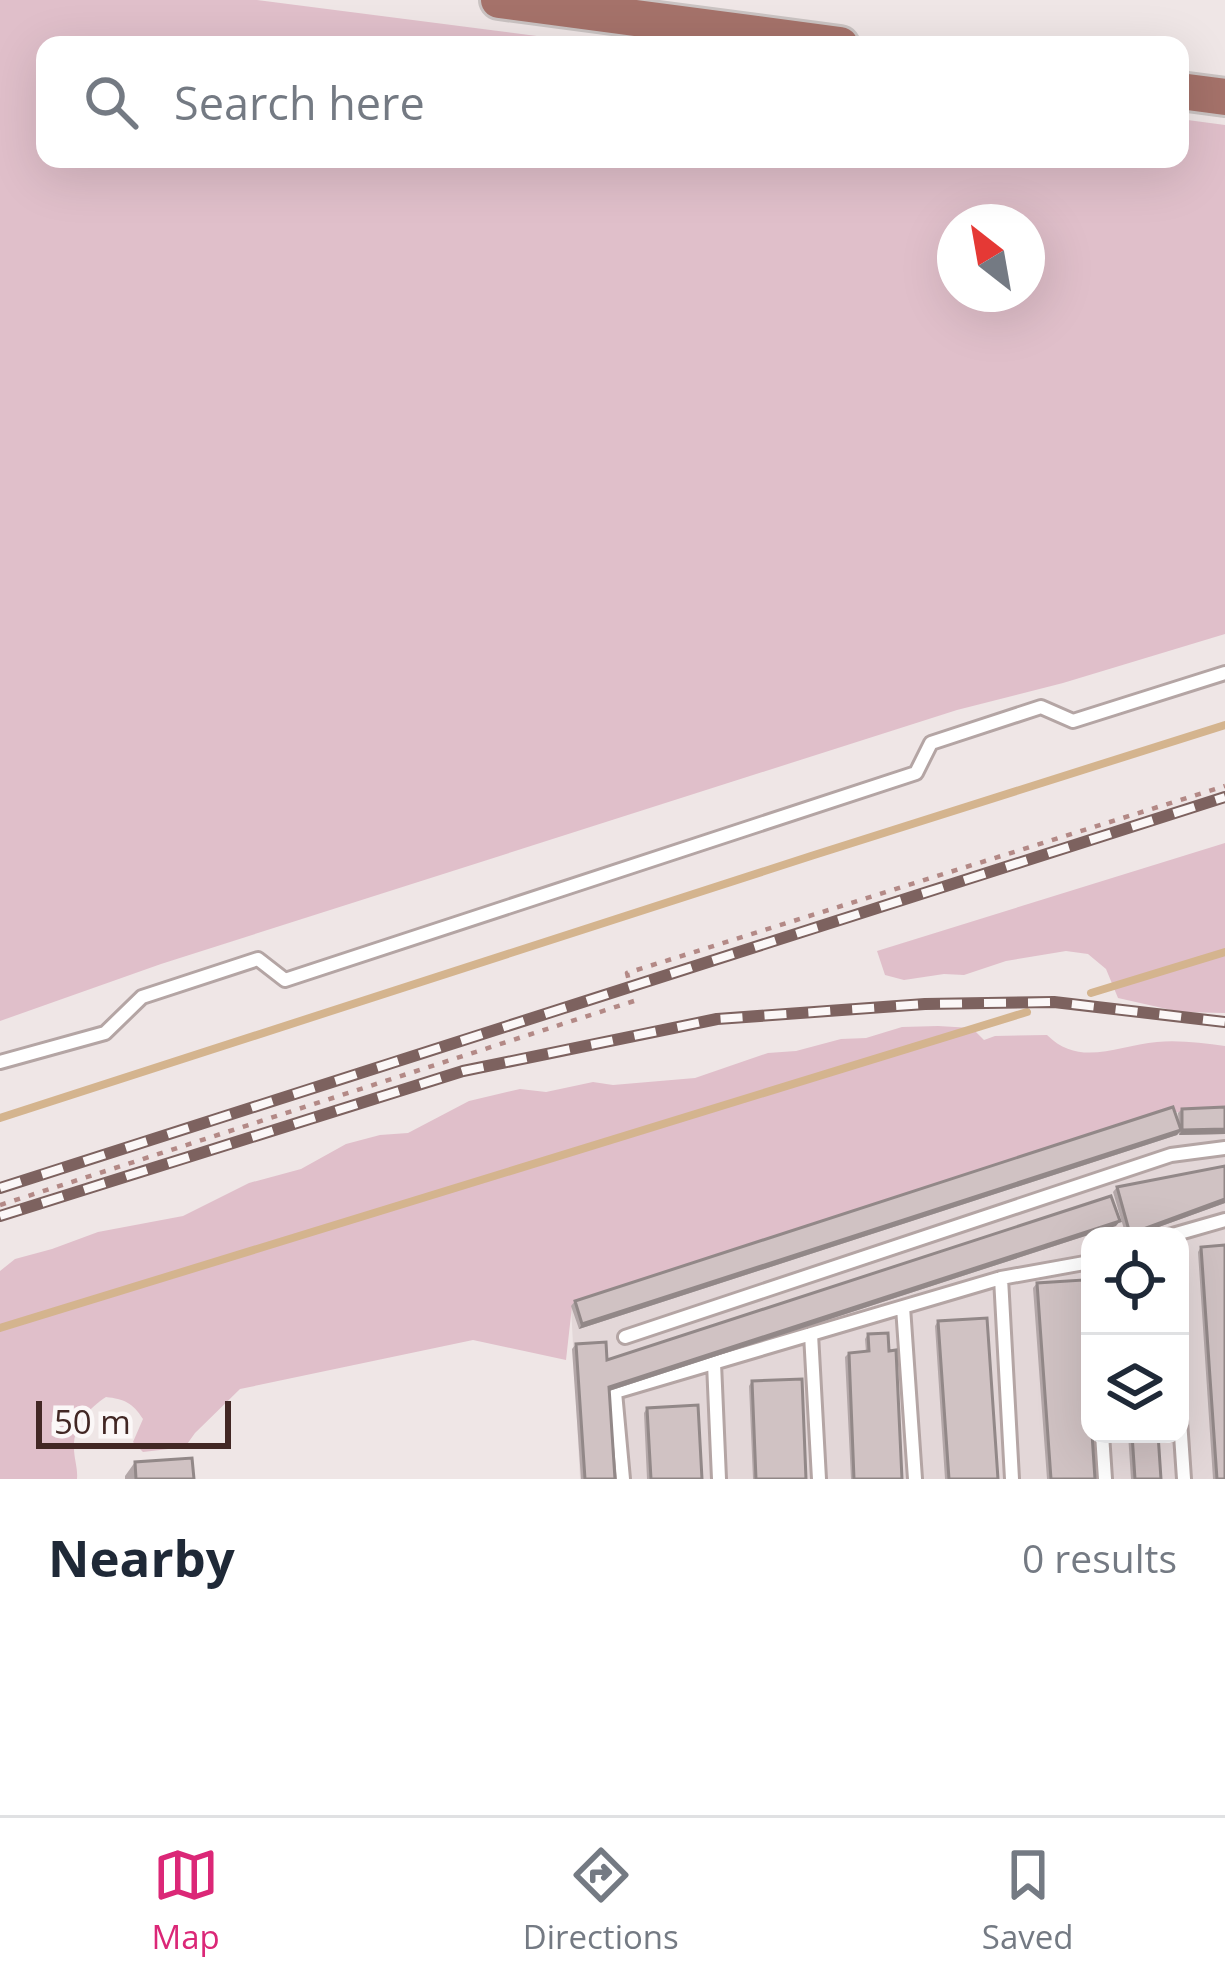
<!DOCTYPE html>
<style>
body{margin:0;font-family:"Open Sans",sans-serif;background:#f2f2f3;color:#1f2937}
.controls{position:absolute;right:36px;bottom:36px;display:grid;overflow:hidden;border-radius:24px;box-shadow:0 12px 48px #0002}
.controls button{width:108px;height:108px;display:grid;place-items:center;padding:0;border:0;border-bottom:3px solid #e0e1e3;background:#fff;color:#1f2937;font:60px sans-serif}
.compass{position:absolute;left:937px;top:204px;width:108px;height:108px;border-radius:50%;background:#fff;box-shadow:0 12px 48px #0002;rotate:329deg}
.scale{position:absolute;left:36px;bottom:30px;width:195px;box-sizing:border-box;padding-left:12px;border:6px solid #422724;border-top:0;font-size:33px;line-height:42px;white-space:nowrap;color:#422724;-webkit-text-stroke:9px #fbf7f7;paint-order:stroke}
.list{margin:0;padding:0;list-style:none}
h2{display:flex;justify-content:space-between;align-items:center;height:156px;margin:0;padding:0 48px;font-size:51px}
h2 small{font-size:39px;font-weight:400;color:#747a83}
.icon{flex:none;width:66px;height:66px;fill:none;stroke:currentColor;stroke-width:2;stroke-linecap:round;stroke-linejoin:round}
.map{position:relative;flex:none;width:1225px;height:1479px;overflow:hidden}
.search{position:absolute;background:#fff;box-shadow:0 12px 48px #0002;left:36px;right:36px;top:36px;height:132px;display:flex;align-items:center;gap:30px;box-sizing:border-box;padding:0 42px;border-radius:24px;color:#747a83;font-size:45px}
.sheet{height:336px;background:#fff}
nav{display:flex;justify-content:space-around;align-items:center;box-sizing:border-box;height:168px;border-top:3px solid #e0e1e3;background:#fff;font-size:33px;color:#747a83}
nav a{display:grid;justify-items:center;gap:6px}
nav .on{color:#db2777}
.map>svg:first-child{display:block}
</style>
<div class="map">
<svg width="1225" height="1479" viewBox="0 0 1225 1479">
<rect width="100%" height="100%" fill="#efe6e6"/>
<path fill="#e3d7d8" fill-rule="evenodd" d="M1170,1112H1225V1479H580L571,1306ZM1090,1236H1180V1434H1090Z"/>
<path fill="#e0bfca" fill-rule="evenodd" d="M0,0H257L606,45H45V159H1180V119L1225,125V634L1063,683L957,710L161,964L0,1021ZM955,222H1027V294H955Z
M1225,843V1013L1180,1012L1118,998L1106,969L1088,954L1066,951L1006,961L964,975L944,974L904,980L885,975L877,951Z
M938,1026L972,1028L984,1040L995,1036L1047,1035C1080,1068 1118,1045 1157,1042C1179,1040 1203,1043 1225,1046V1112H1170L572,1306L566,1360L473,1340L240,1389L195,1433L185,1447L143,1452L133,1442L143,1419C133,1403 124,1399 106,1397C89,1408 73,1426 74,1448C74,1459 78,1468 77,1479H0V1271L15,1259L52,1249L98,1232L183,1216L249,1183L301,1169L346,1144L380,1135L408,1133L469,1101L520,1089L546,1092L593,1082L613,1085L695,1078L768,1053L796,1051L841,1039L866,1038L902,1027Z"/>
<g fill="none" stroke-linecap="round" stroke-linejoin="round">
<path stroke="#d4b48e" stroke-width="8" d="M1091,993L1225,952
M0,1118L811,856L1225,725
M0,1328L1027,1012"/>
<defs>
<path id="lane" d="M0,1062L105,1033L142,997L258,959L285,980L916,773L931,743L1041,707L1073,721L1225,673
M1169,1236L1225,1220
M1001,1278L1012,1479
M903,1307L915,1479
M811,1334L819,1479
M625,1337L1171,1155L1225,1148
M714,1363L719,1479
M1180,1420L1184,1479
M1102,1434L1105,1479
M623,1479L615,1392L1001,1278L1090,1262"/>
<path id="primary" d="M499,0L840,45
M1180,91L1225,97"/>
</defs>
<use href="#lane" stroke="#b4a5a4" stroke-width="18"/>
<use href="#primary" stroke="#cac3c2" stroke-width="42"/>
<path stroke="#b38986" stroke-width="4.5" stroke-dasharray="6 9" stroke-linecap="butt" d="M0,1205L634,1001L627,973L1225,786"/>
<use href="#lane" stroke="#fff" stroke-width="12"/>
<use href="#primary" stroke="#a5726a" stroke-width="36"/>
<defs>
<path id="rail" d="M0,1188L1225,797
M0,1216L463,1071L717,1019L925,1004L1054,1002L1225,1022"/>
</defs>
<use href="#rail" stroke="#7d625f" stroke-width="12"/>
<use href="#rail" stroke="#fbf7f7" stroke-width="8" stroke-dasharray="22" stroke-linecap="butt"/>
</g>
<path fill="#b3a7a8" d="M1225,1107V1134L1179,1135V1133L1177,1135L579,1329L571,1306L575,1301L1179,1124L1178,1113L1182,1109Z
M1225,1166V1203L1134,1236H1126L1113,1192L1117,1187Z
M1116,1226L609,1391L615,1479H581L572,1349L576,1344L607,1360Z
M1201,1247L1225,1479H1213L1198,1252Z
M1037,1283L1095,1479H1047L1033,1288Z
M938,1321L998,1479H945L935,1326Z
M868,1334L902,1479H851L845,1357L849,1353L866,1352L865,1339Z
M752,1381L806,1479H753L749,1386Z
M647,1408L702,1479H647L644,1413Z
M1128,1434H1158L1161,1479H1131Z
M135,1462L194,1479H125V1476Z"/>
<path fill="#928888" d="M1225,1129V1134L1179,1135L1182,1130Z
M1181,1130L1177,1135L579,1329L582,1324Z
M1225,1199V1203L1134,1236H1129Z
M1120,1221L1116,1226L606,1392L609,1387Z"/>
<path fill="#d0c2c3" stroke="#928888" stroke-width="3" d="M1173,1107L1181,1130L582,1324L575,1301Z
M1225,1107V1129L1182,1130V1109Z
M1225,1166V1199L1130,1234L1117,1187Z
M1111,1196L1120,1221L609,1387L615,1479H585L576,1344L606,1342L607,1360Z
M1225,1245V1479H1217L1201,1247Z
M1083,1280L1090,1398V1434H1092L1095,1479H1051L1037,1283Z
M987,1318L998,1479H949L938,1321Z
M888,1333L889,1351L896,1350L902,1479H854L849,1353L869,1351L868,1334Z
M802,1379L806,1479H756L752,1381Z
M698,1405L702,1479H651L647,1408Z
M1132,1434H1158L1161,1479H1135Z
M192,1458L194,1479H136L135,1462Z"/>
</svg>
<div class="controls">
<button><svg class="icon" aria-label="locate" viewBox="0 0 24 24"><circle cx="12" cy="12" r="6"/><path d="M12 2v4M12 18v4M2 12h4M18 12h4"/></svg></button>
<button><svg class="icon" aria-label="layers" viewBox="0 0 24 24"><path d="M12 4l9 5-9 5-9-5zM3 14l9 5 9-5"/></svg></button>
</div>
<svg class="compass" viewBox="-18 -18 36 36"><path d="M0-13l5 13h-10z" fill="#e53935"/><path d="M0 13l5-13h-10z" fill="#747a83"/></svg>
<div class="scale">50 m</div>
<div class="search"><svg class="icon" aria-label="search" viewBox="0 0 24 24"><circle cx="10" cy="10" r="6"/><path d="M15 15l6 6"/></svg>Search here</div>
</div>
<section class="sheet">
<h2>Nearby<small>0 results</small></h2>
<ul class="list">
</ul>
</section>
<nav>
<a class="on"><svg class="icon" aria-label="map" viewBox="0 0 24 24"><path d="M3 6l6-2 6 2 6-2v14l-6 2-6-2-6 2zM9 4v14M15 6v14"/></svg>Map</a>
<a><svg class="icon" aria-label="directions" viewBox="0 0 24 24"><path d="M12 3l9 9-9 9-9-9zM9 14v-3h6M13 9l2 2-2 2"/></svg>Directions</a>
<a><svg class="icon" aria-label="saved" viewBox="0 0 24 24"><path d="M7 4h10v16l-5-4-5 4z"/></svg>Saved</a>
</nav>
